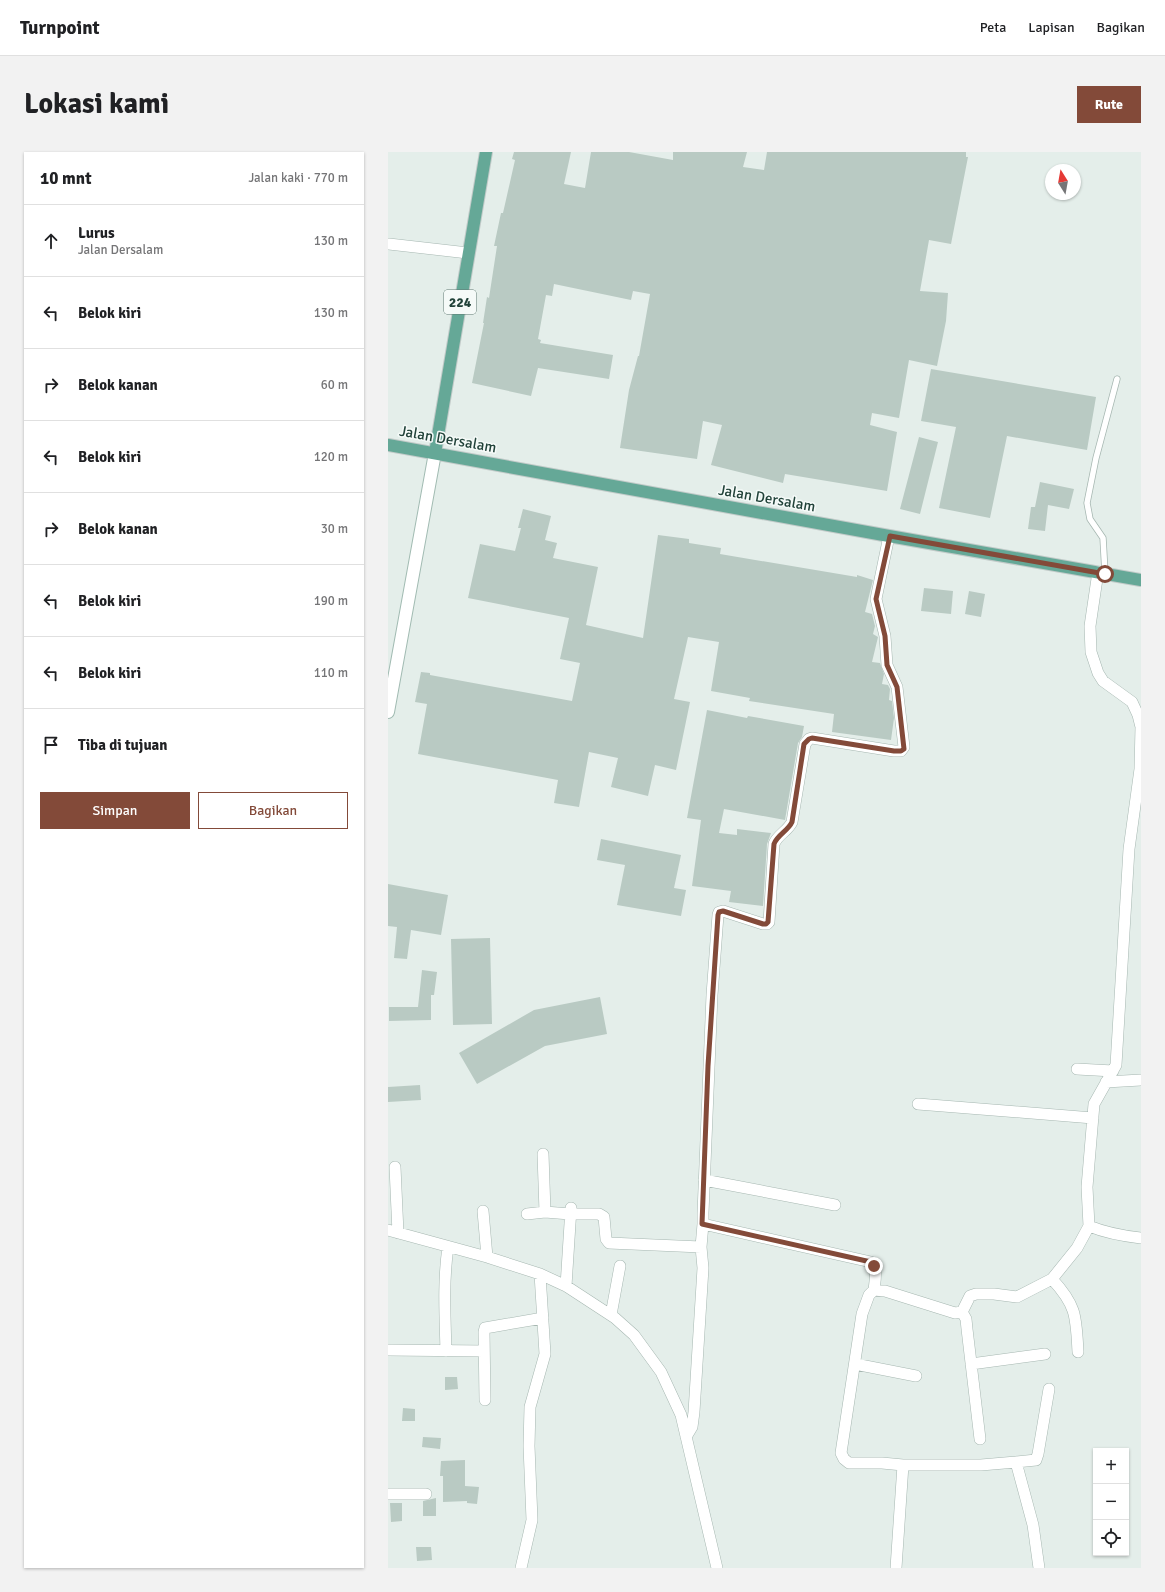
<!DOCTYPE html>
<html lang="id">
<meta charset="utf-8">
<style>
body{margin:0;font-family:Signika,sans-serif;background:#f2f2f2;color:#202124}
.controls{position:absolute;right:12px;bottom:12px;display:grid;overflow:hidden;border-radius:0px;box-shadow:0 1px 3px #0004}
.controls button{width:36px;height:36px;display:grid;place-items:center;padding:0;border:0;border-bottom:1px solid #e0e0e0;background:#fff;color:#202124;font:20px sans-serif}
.compass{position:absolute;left:657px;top:12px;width:36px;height:36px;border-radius:50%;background:#fff;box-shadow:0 1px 3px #0004;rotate:349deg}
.stop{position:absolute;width:12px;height:12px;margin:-9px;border:3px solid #834a39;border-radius:50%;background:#fff}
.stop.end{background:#834a39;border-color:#fff;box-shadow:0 1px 4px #0008}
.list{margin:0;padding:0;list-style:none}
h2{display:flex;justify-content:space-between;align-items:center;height:52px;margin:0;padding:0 16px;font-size:17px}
h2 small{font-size:13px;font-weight:400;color:#757577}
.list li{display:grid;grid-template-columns:26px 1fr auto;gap:12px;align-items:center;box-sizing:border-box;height:72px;padding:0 16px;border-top:1px solid #e0e0e0}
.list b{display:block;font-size:15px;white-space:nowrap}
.list p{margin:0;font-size:13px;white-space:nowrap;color:#757577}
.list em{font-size:13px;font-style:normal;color:#757577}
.actions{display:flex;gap:8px;padding:12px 16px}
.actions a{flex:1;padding:9px 0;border:1px solid #834a39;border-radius:0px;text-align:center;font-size:14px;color:#834a39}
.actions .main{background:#834a39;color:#fff}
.icon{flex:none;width:22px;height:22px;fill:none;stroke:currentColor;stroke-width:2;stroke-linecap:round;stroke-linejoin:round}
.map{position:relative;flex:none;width:753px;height:1416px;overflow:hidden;border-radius:0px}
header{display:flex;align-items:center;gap:24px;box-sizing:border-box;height:56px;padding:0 20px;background:#fff;border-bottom:1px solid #e0e0e0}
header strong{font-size:19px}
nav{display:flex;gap:22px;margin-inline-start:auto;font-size:14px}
.intro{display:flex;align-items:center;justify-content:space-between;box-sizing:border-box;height:96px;padding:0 24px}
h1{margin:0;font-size:28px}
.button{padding:10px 18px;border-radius:0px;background:#834a39;color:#fff;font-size:14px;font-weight:700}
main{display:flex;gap:24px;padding:0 24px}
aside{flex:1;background:#fff;border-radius:0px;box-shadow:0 1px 3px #0004}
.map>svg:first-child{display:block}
</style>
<header>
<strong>Turnpoint</strong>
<nav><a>Peta</a><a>Lapisan</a><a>Bagikan</a></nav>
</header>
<div class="intro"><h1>Lokasi kami</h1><a class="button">Rute</a></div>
<main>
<aside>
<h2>10 mnt<small>Jalan kaki · 770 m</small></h2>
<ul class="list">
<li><svg class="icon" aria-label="ahead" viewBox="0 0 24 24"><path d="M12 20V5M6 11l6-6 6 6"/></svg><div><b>Lurus</b><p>Jalan Dersalam</p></div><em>130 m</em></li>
<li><svg class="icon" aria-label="left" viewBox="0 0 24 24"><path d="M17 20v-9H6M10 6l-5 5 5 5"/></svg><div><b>Belok kiri</b></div><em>130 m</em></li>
<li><svg class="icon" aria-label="right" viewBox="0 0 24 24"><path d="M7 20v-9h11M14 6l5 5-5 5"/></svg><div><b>Belok kanan</b></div><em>60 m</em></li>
<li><svg class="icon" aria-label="left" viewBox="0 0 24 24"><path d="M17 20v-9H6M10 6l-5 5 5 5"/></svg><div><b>Belok kiri</b></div><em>120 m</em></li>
<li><svg class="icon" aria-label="right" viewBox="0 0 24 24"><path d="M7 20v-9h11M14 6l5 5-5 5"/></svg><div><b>Belok kanan</b></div><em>30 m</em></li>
<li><svg class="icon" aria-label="left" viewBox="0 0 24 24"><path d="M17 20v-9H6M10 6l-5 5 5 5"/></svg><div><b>Belok kiri</b></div><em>190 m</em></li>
<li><svg class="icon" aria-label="left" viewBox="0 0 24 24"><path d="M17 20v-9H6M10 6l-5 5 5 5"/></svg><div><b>Belok kiri</b></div><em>110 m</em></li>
<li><svg class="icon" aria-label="arrive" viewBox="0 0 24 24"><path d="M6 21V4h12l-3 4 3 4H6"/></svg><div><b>Tiba di tujuan</b></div></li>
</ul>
<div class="actions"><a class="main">Simpan</a><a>Bagikan</a></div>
</aside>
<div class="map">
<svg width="753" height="1416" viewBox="0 0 753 1416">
<rect width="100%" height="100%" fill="#e4eeea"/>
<path fill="#b9cac3" d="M126,0H183L176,32L197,36L203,0H241L285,8V0H359L355,15L376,18L379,0H578V5H580L563,92L541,88L532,139L560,141L558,169L549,214L521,208L511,266L484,261L482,273L509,280L499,339L397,322L395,331L323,313L334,273L315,269L309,307L232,296L241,238L250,204H251L262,142L245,139L243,148L166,132L164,144L158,143L150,187L153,188L152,191L225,203L221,227L150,216L143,244L84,231L96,171H95L99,145L101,146L109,94H106L113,61H115L127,8L124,7Z
M543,217L708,245L699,298L619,284L602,366L551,356L568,275L533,269Z
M531,285L550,290L532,362L512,357Z
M652,330L686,337L681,357L660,353L657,379L640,377L643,355H647Z
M135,357L163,364L157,388L169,391L165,406L210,415L198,473L255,486L270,383L301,387V391L333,396L332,402L469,425V423L485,428L477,460L484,462L487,474L485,482L490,485L484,510L492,511L496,522L494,532L500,533L502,537L501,548L504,549L506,566L503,588L444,580L446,562L361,549L362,546L323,539L331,490L300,485L286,547L302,550L288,618L267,613L260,644L223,635L230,606L201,600L191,655L166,651L170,628L30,602L39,552L27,550L33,520L42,521V523L184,549L192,511L172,507L181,466L80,446L92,392L127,399L133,376H130Z
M536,436L565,439L563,462L533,459Z
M581,439L597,442L593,465L577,462Z
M319,558L359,566L360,564L416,574L414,585L410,591L397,668L336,657L331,681L349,683V677L383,681L379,692L375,754L341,750L343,739L304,734L313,668L299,666Z
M213,687L293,703L286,736L298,738L293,764L229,753L237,713L209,708Z
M0,732L60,743L53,783L23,778L19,807L6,806L9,775L0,774Z
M102,786L104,872L65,873L63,787Z
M34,818L49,820L46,843H43V868L1,869V855H30Z
M212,845L219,882L157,894L89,932L71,901L146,858Z
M32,933L33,948L0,950V935Z
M57,1225H69L70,1237L57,1238Z
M15,1256L27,1257V1269H14Z
M35,1285L53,1286L52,1297L34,1295Z
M77,1308V1334L91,1335L89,1352L79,1351V1349L55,1350V1324H52L53,1309Z
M48,1346V1364H35V1349Z
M2,1351H14V1369L3,1370Z
M28,1395H43L44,1408L29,1409Z"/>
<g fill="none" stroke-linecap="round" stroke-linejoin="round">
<defs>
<path id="lane" d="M717,421L715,386L702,367L699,351L708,306L729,227"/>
<path id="street" d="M1,92L80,101
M710,420L702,474L703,500L710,521L715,529L744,550L750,563L753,575L752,617L741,697L728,913L706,952L699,1035L701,1074C718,1081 735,1084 753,1086
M689,917L725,919
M718,930L753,928
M530,952L705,966
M155,1002L157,1060
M7,1015L10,1081
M316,1028L447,1053
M95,1059L99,1105
M139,1062L157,1060L182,1062H211L216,1065L218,1087L221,1091L313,1095
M0,1078L99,1105L152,1122L178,1134L227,1166L246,1183L273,1220L293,1263L329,1416
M664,1127C689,1154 688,1165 690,1200
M178,1134L183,1056
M486,1138C487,1128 490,1118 483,1110L315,1072V1061L324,843L330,763L331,760L335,759L375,772H379L381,770L386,692C389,683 400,679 404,670L417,592L421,587L424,586L506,599H513L516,595L509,535L499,513L497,484L488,447L501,384
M574,1160L578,1167L579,1177L592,1287
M223,1163L232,1114
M0,1198L96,1199
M58,1199C57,1164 55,1129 60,1095
M467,1212L528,1224
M583,1212L657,1202
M97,1248L96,1180L97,1176L155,1166
M298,1285L304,1275L306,1260L315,1116L313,1095L315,1072
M628,1310L648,1308L650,1302L661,1237
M515,1313L494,1311H461L456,1307L453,1301L474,1162L481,1143L486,1138L497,1139L567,1161L574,1160L582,1144L588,1142H606L629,1145L664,1127L689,1096L701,1074
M0,1342H38
M133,1416L144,1368L141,1294L142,1255L157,1202L152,1122
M508,1416L515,1313H593L628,1310L645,1373L651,1416"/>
<path id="secondary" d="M0,560L47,301"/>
<path id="primary" d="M0,293L501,384L753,428
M47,301L98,0"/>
</defs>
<use href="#lane" stroke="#a6b7b1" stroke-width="7"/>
<use href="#street" stroke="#a6b7b1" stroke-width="12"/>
<use href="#secondary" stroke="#a1bbb2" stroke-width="14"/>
<use href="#primary" stroke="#c1cac8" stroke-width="14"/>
<use href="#lane" stroke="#fff" stroke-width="5.5"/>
<use href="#street" stroke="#fff" stroke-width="11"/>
<use href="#secondary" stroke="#fff" stroke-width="12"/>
<use href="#primary" stroke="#65a897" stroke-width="12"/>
</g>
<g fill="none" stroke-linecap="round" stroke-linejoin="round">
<path stroke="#834a39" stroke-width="5" d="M486,1114L483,1110L314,1072L320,914L330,763L331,760L335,759L375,772H378L380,770L386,692C389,683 400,679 404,670L416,592L421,587L424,586L506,599H513L516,597L509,535L499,513L497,484L488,447L502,384L717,422"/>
</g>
<g text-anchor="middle" stroke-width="3" stroke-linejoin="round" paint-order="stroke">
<rect fill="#f5faf8" stroke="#617972" stroke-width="1" x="56" y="138" width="32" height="24" rx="3"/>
<g font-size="14" font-weight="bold" fill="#214239">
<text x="72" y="155">224</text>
</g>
<g font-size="15" fill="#214239" stroke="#f5faf8">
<text transform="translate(60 287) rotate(10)" y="5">Jalan Dersalam</text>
<text transform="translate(379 346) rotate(10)" y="5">Jalan Dersalam</text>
</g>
</g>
</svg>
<div class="controls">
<button>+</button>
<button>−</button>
<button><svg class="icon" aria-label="locate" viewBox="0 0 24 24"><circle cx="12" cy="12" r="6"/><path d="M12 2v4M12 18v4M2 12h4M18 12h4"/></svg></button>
</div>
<svg class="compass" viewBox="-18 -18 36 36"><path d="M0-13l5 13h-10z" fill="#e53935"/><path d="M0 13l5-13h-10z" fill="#757577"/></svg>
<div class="stop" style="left:717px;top:422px"></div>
<div class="stop end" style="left:486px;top:1114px"></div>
</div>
</main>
